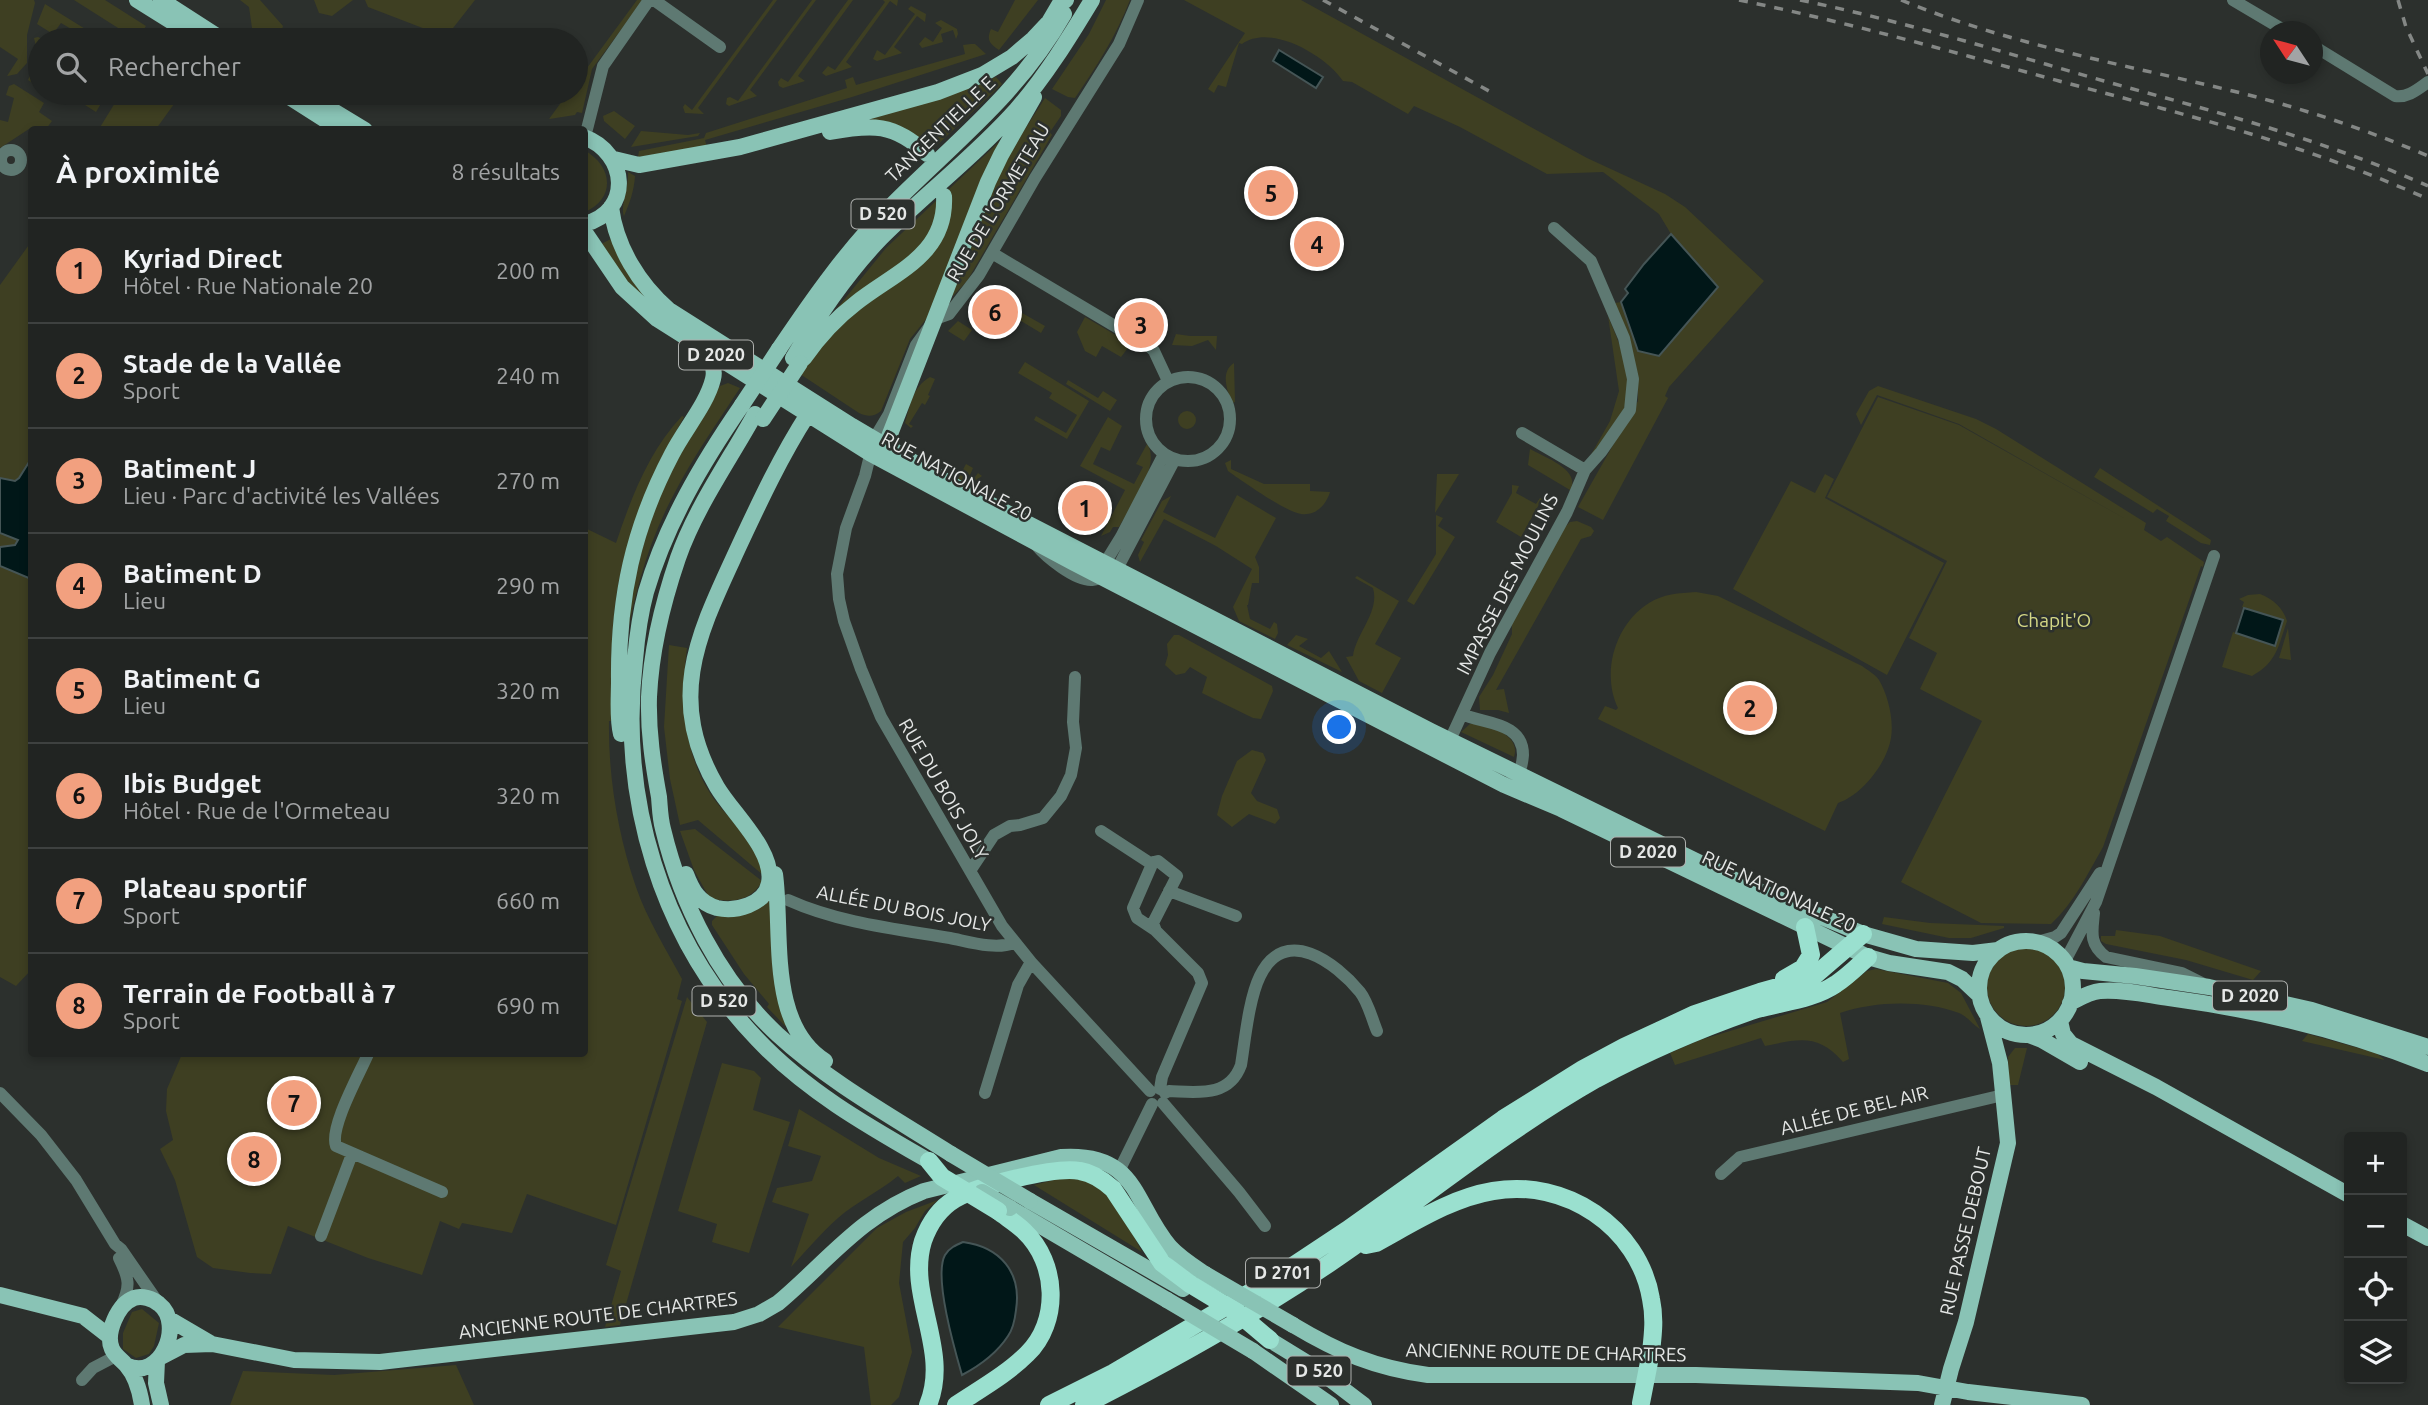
<!DOCTYPE html>
<html lang="fr">
<meta charset="utf-8">
<style>
body{margin:0;font-family:Ubuntu,sans-serif;background:#2d302f;color:#f1f3f6}
.controls{position:absolute;right:21px;bottom:21px;display:grid;overflow:hidden;border-radius:7px;box-shadow:0 4px 10px #0003}
.controls button{width:63px;height:63px;display:grid;place-items:center;padding:0;border:0;border-bottom:2px solid #3e4140;background:#212422;color:#f1f3f6;font:35px sans-serif}
.compass{position:absolute;left:2260px;top:21px;width:63px;height:63px;border-radius:50%;background:#212422;box-shadow:0 4px 10px #0003;rotate:306deg}
.you{position:absolute;left:1340px;top:728px;width:24px;height:24px;margin:-18px;border:5px solid #fff;border-radius:50%;background:#1a73e8;box-shadow:0 0 0 10px #1a73e833}
.badge{display:grid;place-items:center;width:46px;height:46px;border-radius:50%;background:#f2a07f;color:#111;font-size:23px;font-weight:700}
.pin{position:absolute;translate:-50% -50%;border:4px solid #fff;box-shadow:0 2px 7px #0006}
.list{margin:0;padding:0;list-style:none}
h2{display:flex;justify-content:space-between;align-items:center;height:91px;margin:0;padding:0 28px;font-size:30px}
h2 small{font-size:23px;font-weight:400;color:#a2a4a5}
.list li{display:grid;grid-template-columns:46px 1fr auto;gap:21px;align-items:center;box-sizing:border-box;height:105px;padding:0 28px;border-top:2px solid #3e4140}
.list b{display:block;font-size:26px;white-space:nowrap}
.list p{margin:0;font-size:23px;white-space:nowrap;color:#a2a4a5}
.list em{font-size:23px;font-style:normal;color:#a2a4a5}
.icon{flex:none;width:38px;height:38px;fill:none;stroke:currentColor;stroke-width:2;stroke-linecap:round;stroke-linejoin:round}
.map{position:relative;flex:none;width:2428px;height:1405px;overflow:hidden}
.search{position:absolute;background:#212422;box-shadow:0 4px 10px #0003;left:28px;top:28px;width:560px;height:77px;display:flex;align-items:center;gap:18px;box-sizing:border-box;padding:0 24px;border-radius:38px;color:#a2a4a5;font-size:26px}
.panel{position:absolute;background:#212422;box-shadow:0 4px 10px #0003;left:28px;top:126px;width:560px;height:931px;border-radius:7px}
.map>svg:first-child{display:block}
</style>
<div class="map">
<svg width="2428" height="1405" viewBox="0 0 2428 1405">
<rect width="100%" height="100%" fill="#2c302d"/>
<path fill="#3e3f22" d="M0,0H34L35,3L27,35V63L17,74L7,76L18,59L0,47Z
M74,0H105L146,26L137,40Z
M240,0H260L283,26L281,33C270,40 265,42 253,35L249,7Z
M314,0H353L332,16L319,13Z
M365,0H475L446,37L368,7Z
M637,0H643L592,69L582,113L577,112L575,115L549,119L568,93H576V83Z
M773,0H777L698,108L704,114L685,113L683,107L685,104L692,110Z
M812,0H816L750,90L757,96L729,106L726,104L727,98L730,97L738,101Z
M848,0H853L798,76L805,81L783,88L779,86L778,82L781,78L788,82Z
M883,0H898L897,6L890,1L846,62L852,67L826,76L822,73L828,66L835,70L885,2Z
M1015,0H1038L999,50C990,44 986,40 991,29L998,32Z
M1106,0H1130C1116,36 1097,66 1075,98L1068,97L1052,89L1089,34Z
M1184,0H1301L1587,158L1665,194L1685,207L1764,281L1669,387L1665,396L1668,398L1603,520L1578,507L1638,401V375L1615,303L1621,302L1638,351L1659,356L1718,287L1671,234L1659,214L1603,172L1547,174L1460,127L1414,106L1408,114L1352,82L1343,81C1326,56 1271,23 1242,44L1239,43L1226,87L1218,85L1214,93L1208,89L1245,33Z
M45,4L103,40H90L61,23L53,34L37,24Z
M911,6L926,14L925,22L917,16L894,47L902,53L877,61L873,59L877,50L885,55L915,14L908,9Z
M941,20L957,29L958,34L956,39L953,30L941,34L943,42L922,48L919,44L925,37L933,42L942,28L935,23Z
M38,37L44,40H40V88L28,80L38,55L34,38Z
M971,44H975L986,54L852,97L705,140L707,147L638,157L639,151L704,138L706,133L847,88L845,80L853,77L856,85L965,54L963,45Z
M996,77L1002,84L932,150L870,119L869,115L950,94Z
M14,84L44,103L39,112L52,121L46,129H36L32,127L0,148V120L8,122L14,98L6,95L9,86Z
M66,93H102L106,95L96,112Z
M121,93H182L156,129H99Z
M1045,98L1061,110V116L1050,132L1052,135L967,281L953,296L950,292L1005,160Z
M614,111L635,126L625,139L604,121L603,116Z
M641,131L688,135L700,133L698,136L631,147Z
M1000,141L927,318L910,339L881,411C873,417 868,417 859,413L800,374L826,336L842,321L920,265L948,190Z
M584,150C613,166 616,198 585,212Z
M628,172L635,176C634,191 630,202 624,216C620,207 629,187 628,172Z
M937,200L936,223L920,250L830,317L886,248Z
M611,239L627,272L657,312L622,276L601,244Z
M31,242L32,969L16,986L0,977V285Z
M1015,309L1045,326L1041,333L1011,315Z
M1608,316C1619,344 1638,381 1623,411C1614,428 1599,445 1588,460L1610,421L1619,391Z
M1085,317L1131,344L1121,357L1102,346L1096,357L1085,351L1077,332Z
M958,321L972,330L964,341L948,331Z
M1176,334L1190,336H1217L1216,350L1208,340L1192,346L1172,345Z
M1025,362L1089,401L1067,439L1034,420L1036,416L1066,433L1077,415L1049,398L1052,393L1018,373Z
M1234,363L1235,402L1232,403C1227,390 1220,372 1234,363Z
M930,377L935,379L928,395L930,396L925,405L922,403L909,424L913,426L911,428L905,423C911,403 912,388 930,377Z
M1068,380L1098,398L1103,391L1117,400L1110,411L1066,384Z
M728,383L740,388C717,423 693,457 674,494C647,544 633,598 624,654L627,606L659,488L702,413L720,386Z
M1878,386L1976,419L1996,429L2146,523L2144,530L2161,541L2167,537L2204,562L2203,567L2201,566L2103,847C2088,873 2074,903 2051,924L1981,923L1901,882L1982,721L1920,689L1937,653L1909,638L1947,561L1827,497L1878,397L1959,425L2129,521L1959,424L1877,395L1861,425L1856,414L1869,391Z
M1178 420a9 9 0 1 1 18 0a9 9 0 1 1-18 0Z
M682,416L684,417C654,472 627,529 617,592C610,634 612,678 611,721H609C608,776 618,835 636,887C647,919 666,949 682,979L677,999L682,1001L616,1225L527,1194L512,1233L462,1223L459,1229L440,1221L422,1275L368,1258L288,1226L271,1274L250,1273L213,1268L197,1257L175,1180L160,1149L173,1140L166,1111L167,1089L182,1054H584L585,528L616,543C631,498 649,451 682,416Z
M1108,417L1122,426L1110,451L1101,447L1093,464L1134,484L1143,467L1136,464L1147,444C1162,465 1129,508 1119,527H1113L1110,532L1101,536L1125,490L1080,466Z
M1530,449C1544,457 1582,470 1570,490L1528,465Z
M1231,460V469L1264,484H1310V491L1330,492C1326,505 1316,516 1301,514C1286,512 1242,481 1228,471L1225,463Z
M966,464L973,468L970,475L975,477L978,473L982,476L969,485L958,479Z
M2100,468L2211,540L2210,545L2201,543L2166,521L2169,516L2157,509L2153,513L2094,477Z
M1437,474H1459L1435,513Z
M1825,474L1834,479L1825,498L1944,563L1887,675L1733,589L1791,481L1815,493Z
M1512,485L1519,486L1516,493L1536,504L1540,498L1542,499L1521,537L1496,522L1512,493Z
M1237,495L1276,518L1255,557L1259,567V583H1252L1248,605H1247L1250,619L1270,629L1274,622L1277,624L1278,633L1275,639L1239,621L1233,607L1252,569L1216,546L1164,519L1140,562L1138,555L1144,542L1141,540L1162,501L1171,496L1163,512L1215,538Z
M1436,515L1443,518L1438,526L1455,537L1414,605L1407,601L1436,554Z
M1577,521L1591,527L1594,531L1591,536L1581,539L1496,690L1504,689L1509,713L1498,710H1480L1479,697L1493,675L1512,634V620L1565,527L1570,522Z
M1357,576L1399,601L1375,644L1401,658L1382,693L1359,681L1346,657L1353,656C1356,633 1380,612 1373,588L1355,578Z
M1696,592L1718,596L1862,666C1867,670 1875,674 1879,680C1888,695 1894,720 1891,738C1887,763 1862,795 1838,803L1825,831L1598,719L1605,706L1616,710L1618,708C1601,673 1615,624 1649,603C1663,594 1679,593 1696,592Z
M2260,594C2273,599 2283,608 2287,621C2278,647 2277,662 2252,676L2222,667L2233,632L2275,645L2283,620L2242,607L2244,602L2239,599L2248,595Z
M2288,628L2291,660L2279,658Z
M1174,635H1179L1272,686L1273,691L1261,719L1253,718L1202,693L1207,677L1190,667L1185,673L1176,675L1165,665L1168,655L1167,644Z
M1296,635L1308,639L1299,646L1321,658L1329,651L1342,672L1287,645Z
M669,645L687,648C680,700 683,759 717,803C729,819 750,835 758,853C761,860 762,868 763,875L698,820L680,825L670,779L664,727Z
M1485,723C1499,731 1520,738 1514,757L1461,732L1470,724Z
M1252,750L1263,753L1266,760L1251,793L1257,801L1277,809L1280,818L1275,824L1249,814L1232,827L1217,815L1222,796L1237,761Z
M695,829L762,881C751,902 732,902 710,899L694,870L680,831Z
M766,901H773L788,1025L785,1026L767,1007L769,1004L744,974L712,925V921L717,916H735Z
M1884,917L1930,923L2004,926V928L1971,938H1949L1882,924Z
M2116,930L2160,936L2261,971L2253,980L2186,960L2106,944L2101,941V936H2115Z
M1987 987a39 39 0 1 1 78 0a39 39 0 1 1-78 0Z
M1876,969L1948,983L1961,993L1980,1029C1973,1025 1968,1017 1959,1013C1923,1000 1876,1001 1840,1013L1849,1059L1843,1062C1818,1033 1799,1039 1765,1046L1761,1038L1675,1065L1670,1053L1700,1040L1827,1002L1867,971Z
M687,997L707,1022L620,1325L605,1327L621,1271L606,1265Z
M2308,1034L2376,1053L2385,1060L2302,1041Z
M2015,1048H2027L2018,1085H2009L2008,1057Z
M722,1063L754,1071L761,1078L753,1110L790,1122L749,1253L712,1242L717,1224L678,1211Z
M799,1109L879,1158L921,1176L905,1183L898,1176C879,1192 856,1202 838,1218C821,1233 806,1251 791,1267L809,1214L772,1202L777,1188L812,1181L821,1156L788,1146Z
M1066,1177L1089,1179L1118,1205L1142,1252L1034,1185Z
M938,1200L925,1211L915,1228L903,1242L899,1283L912,1352L899,1397L891,1405H871L864,1347L778,1327L877,1228L906,1212Z
M142,1309L159,1323L154,1346L149,1354L136,1358L123,1349V1333L132,1312Z
M456,1365L474,1405H230L243,1371L334,1375Z"/>
<path fill="#011718" stroke="#455556" stroke-width="2" d="M1279,50L1323,77L1316,88L1273,61Z
M1671,234L1718,287L1659,356L1638,351L1621,302L1628,293L1625,289L1644,264Z
M31,459V579L0,566V547L15,545L18,540L0,533V478L15,481L19,478Z
M2244,608L2283,620L2275,646L2236,633Z
M963,1242C1000,1247 1022,1272 1016,1310C1015,1319 1013,1329 1008,1336C997,1353 979,1366 962,1375C955,1351 933,1277 945,1255C949,1248 956,1245 963,1242Z"/>
<g fill="none" stroke-linecap="round" stroke-linejoin="round">
<path stroke="#5e7972" stroke-width="12" d="M654,0L720,47
M1138,0L1119,44L1035,178L979,275L949,314L935,319L916,345L889,414L874,439L865,476L846,528L837,574L839,599L844,621L861,669L881,717L1002,926L1031,962L1150,1091
M2233,0L2287,32
M2312,45L2395,96C2408,98 2418,89 2428,82
M585,137L603,66L649,0
M1 160a10 10 0 1 1 20 0a10 10 0 1 1-20 0Z
M992,253L1150,347L1154,351L1168,381
M1146 419a42 42 0 1 1 84 0a42 42 0 1 1-84 0Z
M1522,433L1585,470
M1036,545C1046,557 1075,581 1092,580C1101,579 1109,573 1117,569L1175,459
M1103,571L1105,563L1121,537L1164,454
M1462,714C1483,724 1523,721 1523,755C1522,766 1521,772 1512,779
M1450,740L1490,653L1567,512L1585,470L1601,452L1630,410L1633,379L1624,338L1591,261L1554,228
M1101,831L1150,863L1158,861L1177,876L1153,923L1156,931L1198,973L1202,983L1162,1077L1160,1089
M1153,862L1133,908L1137,918L1155,930
M970,871L994,835L1010,826L1020,825L1043,818L1061,796L1071,775L1076,748L1073,722L1075,677
M1169,891L1236,916
M788,900C839,923 896,929 950,938C970,942 995,950 1014,943
M2094,913C2092,932 2089,944 2106,957L2182,973L2202,983
M2037,942L2055,937L2061,933L2100,873
M2065,961L2096,902L2214,556
M368,1054C360,1073 329,1128 336,1146L442,1192
M0,1093L41,1135L76,1180L115,1244L121,1249L157,1301
M985,1093L1018,985L1031,962
M1165,1093L1169,1091C1197,1092 1229,1098 1241,1065C1245,1040 1249,998 1260,976C1285,924 1336,963 1360,992C1368,1002 1372,1019 1377,1031
M1163,1103L1239,1192L1265,1226
M1119,1171L1152,1104
M1721,1174L1740,1157L2003,1095
M321,1236L352,1154
M119,1258C129,1278 131,1286 121,1306
M82,1380L93,1368L116,1356"/>
<path stroke="#89c3b5" stroke-width="16" d="M137,0L201,40
M161,0L223,40
M283,93L341,130
M304,93L365,130
M830,132C872,124 894,123 927,154
M584,137C628,153 633,212 584,224
M614,159L639,165L740,147L938,92L982,75L1012,57L1033,39L1049,22L1059,5L1066,0
M611,207C616,247 639,284 669,310L852,426L947,482L1431,731L1747,886L1863,934L1916,949L1973,953L1998,950
M584,231L622,287L657,319L871,454L1074,563L1504,785L1561,809L1868,957L1889,963L1948,972L1962,979L1979,995
M779,349C814,297 849,247 894,203C956,141 1019,93 1064,14
M793,358C818,316 847,273 881,238C925,194 975,156 1016,110C1045,77 1069,38 1092,0
M804,358C819,337 835,319 856,303C895,272 947,255 944,196
M742,405C702,463 666,524 646,592C640,614 637,637 635,660C619,797 660,938 757,1039C806,1091 868,1126 929,1161
M755,414C729,461 696,507 678,558C663,602 651,651 649,697C648,732 653,764 659,797C660,808 660,818 663,829C681,904 719,980 777,1034C829,1082 891,1116 951,1154
M876,451L885,447L988,182L1001,155L1034,97
M621,734C617,718 619,698 619,681C618,598 633,528 672,454C684,430 707,404 713,379C716,367 710,359 702,351
M686,874C692,890 699,903 717,908C735,912 765,905 769,883C775,851 733,814 717,787C664,697 700,631 739,546C760,501 781,456 808,414
M775,874C783,933 767,1024 825,1061
M1979 988a47 47 0 1 1 94 0a47 47 0 1 1-94 0Z
M2068,967L2083,971L2135,976L2209,987L2312,1010L2428,1047
M2070,1003C2080,998 2089,992 2100,991C2123,989 2147,995 2169,998C2257,1010 2346,1031 2428,1064
M2060,1021L2063,1034L2071,1044L2156,1087L2349,1195
M2029,1035L2042,1040L2080,1062
M1030,1201L1183,1289
M1010,1208L1167,1300
M2402,1224L2428,1238
M0,1295L83,1316L110,1337
M169,1319L210,1343
M1293,1325C1338,1352 1375,1368 1428,1375H1696L1918,1383L1968,1392L2082,1405
M1270,1340L1314,1367L1364,1405
M1253,1351L1331,1405
M161,1357L184,1345L212,1344L294,1360L380,1362L734,1322L759,1314L778,1303C828,1261 860,1216 924,1191L1061,1157C1139,1152 1133,1204 1170,1247C1180,1258 1193,1266 1205,1274
M157,1361L156,1383L161,1405
M126,1365C160,1383 185,1324 159,1304C153,1299 142,1295 134,1298C118,1304 105,1333 112,1349C115,1356 121,1359 126,1365C135,1375 140,1392 142,1405
M1942,1405L1951,1369L1966,1322L2008,1143L2000,1063L1988,1017"/>
<path stroke="#9ae0cf" stroke-width="18" d="M1784,979L1803,968L1811,955L1805,927
M1366,1245L1376,1243C1413,1223 1451,1198 1493,1191C1565,1178 1639,1227 1651,1299C1655,1318 1653,1334 1651,1352
M928,1405C951,1350 906,1296 923,1241C929,1224 940,1208 955,1199C977,1186 1056,1166 1080,1171C1093,1173 1103,1180 1113,1189L1162,1263L1190,1284
M956,1405C980,1389 1007,1374 1027,1354C1060,1322 1058,1263 1024,1231C1017,1224 1007,1218 998,1211
M1049,1405L1113,1373L1273,1279L1347,1230L1503,1119L1583,1069L1624,1047L1695,1014L1760,992L1813,977L1863,934
M1084,1405C1177,1358 1268,1307 1353,1247C1433,1190 1510,1128 1596,1079C1646,1052 1697,1030 1751,1011C1778,1002 1811,1001 1836,984C1847,977 1858,966 1868,957"/>
<path stroke="#848785" stroke-width="3.5" stroke-dasharray="9 9" stroke-linecap="butt" d="M1323,0L1489,91
M1739,0C1847,22 1953,52 2059,81C2184,114 2310,146 2428,199
M1800,0C1902,21 2003,52 2104,81C2213,111 2324,140 2428,186
M1901,0C2010,45 2127,65 2241,93C2304,109 2368,130 2428,156
M2398,0L2406,27L2428,74"/>
<path stroke="#89c3b5" stroke-width="16" d="M742,405L779,349
M763,419L800,363
M951,1154L1030,1201
M982,1192L1010,1208
M1205,1274L1293,1325
M1167,1300L1253,1351"/>
<path stroke="#9ae0cf" stroke-width="18" d="M929,1161L942,1177L998,1211
M1190,1284L1238,1313L1270,1340
M1641,1403L1651,1352"/>
</g>
<g text-anchor="middle" stroke-width="5" stroke-linejoin="round" paint-order="stroke">
<g fill="#2c302d" stroke="#aeb0ae" stroke-width="2">
<rect x="851.5" y="199.5" width="63" height="29" rx="5"/>
<rect x="679" y="340.5" width="74" height="29" rx="5"/>
<rect x="1611" y="837.5" width="74" height="29" rx="5"/>
<rect x="2213" y="981.5" width="74" height="29" rx="5"/>
<rect x="692.5" y="986.5" width="63" height="29" rx="5"/>
<rect x="1246" y="1258.5" width="74" height="29" rx="5"/>
<rect x="1287.5" y="1356.5" width="63" height="29" rx="5"/>
</g>
<g font-size="18" font-weight="bold" fill="#e5e7e6">
<text x="883" y="220">D 520</text>
<text x="716" y="361">D 2020</text>
<text x="1648" y="858">D 2020</text>
<text x="2250" y="1002">D 2020</text>
<text x="724" y="1007">D 520</text>
<text x="1283" y="1279">D 2701</text>
<text x="1319" y="1377">D 520</text>
</g>
<g font-size="19" fill="#e5e7e6" stroke="#2c302d">
<text transform="translate(940 129) rotate(-44)" y="7">TANGENTIELLE E</text>
<text transform="translate(998 202) rotate(-59)" y="7">RUE DE L'ORMETEAU</text>
<text transform="translate(957 476) rotate(28)" y="7">RUE NATIONALE 20</text>
<text transform="translate(1507 584) rotate(-63)" y="7">IMPASSE DES MOULINS</text>
<text transform="translate(944 789) rotate(60)" y="7">RUE DU BOIS JOLY</text>
<text transform="translate(1779 891) rotate(25)" y="7">RUE NATIONALE 20</text>
<text transform="translate(904 908) rotate(11)" y="7">ALLÉE DU BOIS JOLY</text>
<text transform="translate(1854 1110) rotate(-14)" y="7">ALLÉE DE BEL AIR</text>
<text transform="translate(1965 1231) rotate(-77)" y="7">RUE PASSE DEBOUT</text>
<text transform="translate(598 1315) rotate(-7)" y="7">ANCIENNE ROUTE DE CHARTRES</text>
<text transform="translate(1546 1352) rotate(1)" y="7">ANCIENNE ROUTE DE CHARTRES</text>
</g>
<g font-size="19" fill="#d5d886" stroke="#2c302d">
<text x="2054" y="627">Chapit'O</text>
</g>
</g>
</svg>
<div class="controls">
<button>+</button>
<button>−</button>
<button><svg class="icon" aria-label="locate" viewBox="0 0 24 24"><circle cx="12" cy="12" r="6"/><path d="M12 2v4M12 18v4M2 12h4M18 12h4"/></svg></button>
<button><svg class="icon" aria-label="layers" viewBox="0 0 24 24"><path d="M12 4l9 5-9 5-9-5zM3 14l9 5 9-5"/></svg></button>
</div>
<svg class="compass" viewBox="-18 -18 36 36"><path d="M0-13l5 13h-10z" fill="#e53935"/><path d="M0 13l5-13h-10z" fill="#a2a4a5"/></svg>
<div class="you"></div>
<div class="pin badge" style="left:1085px;top:508px">1</div>
<div class="pin badge" style="left:1750px;top:708px">2</div>
<div class="pin badge" style="left:1141px;top:325px">3</div>
<div class="pin badge" style="left:1317px;top:244px">4</div>
<div class="pin badge" style="left:1271px;top:193px">5</div>
<div class="pin badge" style="left:995px;top:312px">6</div>
<div class="pin badge" style="left:294px;top:1103px">7</div>
<div class="pin badge" style="left:254px;top:1159px">8</div>
<div class="search"><svg class="icon" aria-label="search" viewBox="0 0 24 24"><circle cx="10" cy="10" r="6"/><path d="M15 15l6 6"/></svg>Rechercher</div>
<section class="panel">
<h2>À proximité<small>8 résultats</small></h2>
<ul class="list">
<li><span class="badge">1</span><div><b>Kyriad Direct</b><p>Hôtel · Rue Nationale 20</p></div><em>200 m</em></li>
<li><span class="badge">2</span><div><b>Stade de la Vallée</b><p>Sport</p></div><em>240 m</em></li>
<li><span class="badge">3</span><div><b>Batiment J</b><p>Lieu · Parc d'activité les Vallées</p></div><em>270 m</em></li>
<li><span class="badge">4</span><div><b>Batiment D</b><p>Lieu</p></div><em>290 m</em></li>
<li><span class="badge">5</span><div><b>Batiment G</b><p>Lieu</p></div><em>320 m</em></li>
<li><span class="badge">6</span><div><b>Ibis Budget</b><p>Hôtel · Rue de l'Ormeteau</p></div><em>320 m</em></li>
<li><span class="badge">7</span><div><b>Plateau sportif</b><p>Sport</p></div><em>660 m</em></li>
<li><span class="badge">8</span><div><b>Terrain de Football à 7</b><p>Sport</p></div><em>690 m</em></li>
</ul>
</section>
</div>
